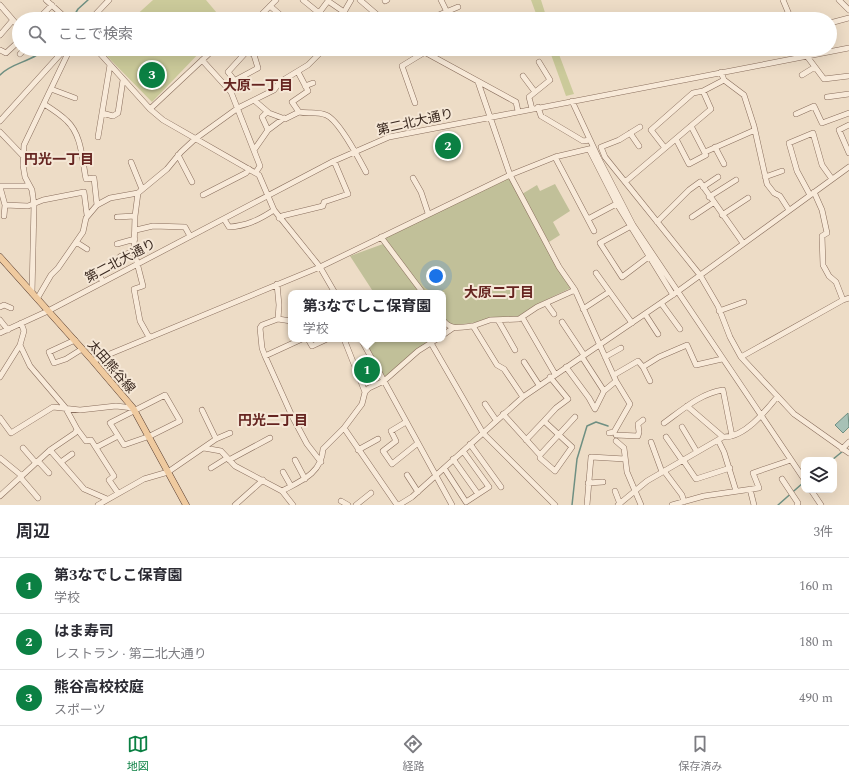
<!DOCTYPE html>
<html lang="ja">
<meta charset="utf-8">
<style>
body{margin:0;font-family:Spectral,"Noto Sans JP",serif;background:#f7f7f7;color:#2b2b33}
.controls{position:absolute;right:12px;bottom:12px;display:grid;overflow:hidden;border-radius:8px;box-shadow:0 4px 16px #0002}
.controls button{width:36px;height:36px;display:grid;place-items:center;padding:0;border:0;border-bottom:1px solid #e1e1e2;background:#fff;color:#2b2b33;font:20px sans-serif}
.you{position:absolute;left:436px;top:276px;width:14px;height:14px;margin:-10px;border:3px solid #fff;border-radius:50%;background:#1a73e8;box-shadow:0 0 0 6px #1a73e833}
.badge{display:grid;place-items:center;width:26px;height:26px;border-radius:50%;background:#0b8043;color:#fff;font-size:13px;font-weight:700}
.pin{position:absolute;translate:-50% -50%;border:2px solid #fff;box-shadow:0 1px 4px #0006}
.popup{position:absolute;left:288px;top:290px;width:158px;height:52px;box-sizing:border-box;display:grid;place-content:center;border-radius:8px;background:#fff;filter:drop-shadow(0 1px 3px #0005);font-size:13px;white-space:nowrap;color:#7c7c81}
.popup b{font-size:15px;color:#2b2b33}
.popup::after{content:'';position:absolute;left:50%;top:100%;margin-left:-8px;border:8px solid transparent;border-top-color:#fff}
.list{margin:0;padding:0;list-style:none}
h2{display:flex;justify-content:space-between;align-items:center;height:52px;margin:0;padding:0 16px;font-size:17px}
h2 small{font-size:13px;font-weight:400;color:#7c7c81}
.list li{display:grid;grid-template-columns:26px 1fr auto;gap:12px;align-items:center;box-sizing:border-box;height:56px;padding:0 16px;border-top:1px solid #e1e1e2}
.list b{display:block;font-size:15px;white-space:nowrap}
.list p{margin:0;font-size:13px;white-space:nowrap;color:#7c7c81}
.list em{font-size:13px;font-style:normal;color:#7c7c81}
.icon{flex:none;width:22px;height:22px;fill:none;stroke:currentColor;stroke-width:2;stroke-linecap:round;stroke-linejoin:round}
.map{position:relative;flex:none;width:849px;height:505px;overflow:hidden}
.search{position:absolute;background:#fff;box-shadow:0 4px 16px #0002;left:12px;right:12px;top:12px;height:44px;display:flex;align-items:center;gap:10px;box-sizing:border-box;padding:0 14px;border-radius:22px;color:#7c7c81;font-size:15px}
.sheet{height:220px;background:#fff}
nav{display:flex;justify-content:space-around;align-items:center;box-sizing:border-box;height:56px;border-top:1px solid #e1e1e2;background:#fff;font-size:11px;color:#7c7c81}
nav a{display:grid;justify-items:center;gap:2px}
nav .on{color:#0b8043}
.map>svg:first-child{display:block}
</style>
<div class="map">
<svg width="849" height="505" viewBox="0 0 849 505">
<rect width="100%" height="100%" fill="#eddcc6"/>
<path fill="#cbca9a" d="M153,0H206L222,19H132Z
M531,0H541L547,19H538Z
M100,49H203L152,102Z
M549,49H557L574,94L566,96Z"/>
<path fill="#c1c099" d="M509,178L571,288L535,305L519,317L455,325C439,321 443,307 443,293H425L383,238Z
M555,184L570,211L553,222L560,235L549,242L522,194L537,185L540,191Z
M383,244L420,293H374L350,256Z
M364,339H433L385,377Z"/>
<path fill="#a7c1b6" stroke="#6e8f82" d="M848,413L849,427L843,433L835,425Z"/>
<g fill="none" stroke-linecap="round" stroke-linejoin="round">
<path stroke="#6e8f82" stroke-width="1.5" d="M72,19L78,9L88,0
M0,75C12,62 33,62 44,49
M832,460L843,451
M572,505L577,459L587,426L596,422L608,426
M778,505L804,482"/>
<defs>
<path id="minor" d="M46,0L67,19
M303,0L319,13L328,1L344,12
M360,0L382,19
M441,0L446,10
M783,0L791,19
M839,0L849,10
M385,1L387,0
M0,5L19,27
M270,6L285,19
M38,19L52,5
M54,19L60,13
M91,19L109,0
M254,19L260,16L276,0
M295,19H296
M340,19L351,0
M429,19L458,7
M830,23L849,18
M0,35L13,20
M96,49L150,109L163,120L259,175L274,210L320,267L335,293
M419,49L516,102L518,111
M803,49L806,55L824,79L849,76
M0,50L6,53L19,41
M20,54L25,49
M202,60L231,92L260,166L256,172
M298,72L308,91L292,102L299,112
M721,72L724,80L744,95L754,126L767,184L774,193L780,196L789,210
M802,75L815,67
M523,76L535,92
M235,81L228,72L248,50
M478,82L510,175L559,267L575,290L616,381L630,404L614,432L609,433
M305,86L313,83
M227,88L234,81L258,68L254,55L246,49
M51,89L75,98
M827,97L849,94
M255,101L269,113L285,119L299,112C308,114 317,111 326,115C339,120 359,159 366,172
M572,101L599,159L633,225L804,479
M415,103L402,66L425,52
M44,104C52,109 60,114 67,121C82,135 82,160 86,179L94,178L97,205
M538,107L541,116L583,141L590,140
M150,109L214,49
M532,109L529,97L550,80L539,62
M267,112L262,117L268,130
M102,113L113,116L118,113L123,80
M796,114L814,106L822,123L849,113
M0,121L65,49
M849,125L839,130L849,153
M640,127L619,140L601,147L605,157L700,275L718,306L730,337L741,357L794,414L849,453
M0,132L24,157
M630,133L639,146
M98,137L110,65
M676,139L689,164L706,155L691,126
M715,147L724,164
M665,148L651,130L693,93L703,91L724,80
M589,149L617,204L673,295
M254,150L268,130L284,118
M705,152L755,130
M178,155L192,182
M555,157L594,231
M131,162L142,189
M765,177L782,171
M413,178L421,192L428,213
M625,182L711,109L703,91
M0,186H29
M0,187L5,205L4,216
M703,187L718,177
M814,192L822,210L827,233L822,236L823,265L829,276L836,282L843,300
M203,195L246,173L249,169
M810,195L797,171L789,143L813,133L822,165L832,179
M709,197L736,180
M5,205L28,206L43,200L84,192L87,215
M722,215L748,198
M117,217L135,216
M692,217L713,203
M279,218L282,216L323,206L324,202L348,194L334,161
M224,219L229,227C246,226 259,220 274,210
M588,219L620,202
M657,222L689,190L700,182L743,243
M631,226L600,243L622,277L651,255
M136,230L153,226L185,227L190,236
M381,237L423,293
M76,242L87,249
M117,244L135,239
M596,273L632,323
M103,282L98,273L121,256L134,251
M277,284L279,305L278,319L262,325L260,328L262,348L265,356L292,416L307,444L321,462
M32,293L34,205L32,190L25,177L23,165L24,145L70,49
M37,299L51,275L58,268L83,232L86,218L97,205L110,198L138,193
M546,303L554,314
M661,303L680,329
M0,307L4,305L11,308
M583,309L609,292
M719,311L744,302
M645,314L658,334
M522,317L555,374
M278,319L291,321
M0,320L8,330
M443,320C451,331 461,327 473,326L497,365L504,369L523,397
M498,320L515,350
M562,322L584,355
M473,326L490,320L519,319L537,307L575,290
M0,333L48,311L334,161L389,137L849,48
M443,335L453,328
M149,337L140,321L134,289L143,286L134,251L135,216L138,193L167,169L181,152L195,139L238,108L274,90L280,82L308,65L324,49
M308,339L312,346L327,339
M344,339L365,392
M361,339L452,505
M75,340L49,352L54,363L66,359L82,349
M431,343L483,433L555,505
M265,356L302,339
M582,357L604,391
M605,357L621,348
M741,357L843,300L849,298
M93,361L320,267L510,175L555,157L593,148
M524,362L539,385
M566,367L589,398L595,409L604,391L616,381
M643,367L659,357L687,345L696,365L722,359
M614,375L638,361L643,367L650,381
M0,377L20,345L24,331L21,323
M165,395L180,421L150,436L124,445L110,423Z
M485,404L496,420
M687,406L723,437
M202,410L216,439
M503,414L540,455V458L555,471L572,447L544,421L556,408L568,399L550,377
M0,418L11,433L53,407L80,410L116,406L133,408
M406,422L391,431L396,441L383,451L392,464L418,443
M664,423C682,410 701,393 723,390L732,436
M682,427L697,452
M344,428L397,505
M77,429L86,441L91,440L114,476L109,480L118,493
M616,435L638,436L639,432L638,424L643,420
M666,437L682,460
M526,440L544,421
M718,440L724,452L736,491
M616,441L624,448L627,472L641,505
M651,442L662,472
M470,444L501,487
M97,447L118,436
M23,448L36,463
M204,448L221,451L235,466L282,491L293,505
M842,449L849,442
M50,450L84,489L107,499
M358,450L378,439
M540,455L575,417
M0,458L22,476
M453,459L478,494
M229,460L270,438
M295,460L305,479
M683,460L696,479L730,468
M38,461L49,473
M61,462L72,454
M211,468L227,458
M444,468L466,502L489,487L463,451
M664,471L682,495L684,502
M283,472L291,486
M407,475L418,492
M20,477L38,498
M782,479L798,503L797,505
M588,483L603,482
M750,489L754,505
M811,490L821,505
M282,491C301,481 322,473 323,449L344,428L362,404L365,392L369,388L384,381L418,351L437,339
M615,491L620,504
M0,496L50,450L75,433L77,429L65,407L30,366L20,345
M341,501L348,505
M98,505L144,479L168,472L216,439L230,433
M235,505L263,480
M356,505L371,493
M399,505L412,497L523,397L677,292L849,167
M587,505L591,457L625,459
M618,505L647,481L723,437C744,438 765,412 777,397
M672,505L704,496L759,488L753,473L791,460"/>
<path id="major" d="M0,257L93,361L133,408L186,505"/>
</defs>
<use href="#minor" stroke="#886d5c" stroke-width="6"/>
<use href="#major" stroke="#563c30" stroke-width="7"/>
<use href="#minor" stroke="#f8ead9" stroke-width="5"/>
<use href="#major" stroke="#efca9f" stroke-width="6"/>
</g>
<g text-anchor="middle" stroke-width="4" stroke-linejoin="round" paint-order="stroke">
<g font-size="13" fill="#39281f" stroke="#f5e7d6">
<text transform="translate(415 121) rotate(-13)" y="5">第二北大通り</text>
<text transform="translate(120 260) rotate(-28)" y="5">第二北大通り</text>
<text transform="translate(112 366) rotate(49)" y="5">太田熊谷線</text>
</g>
<g font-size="14" font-weight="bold" fill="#652420" stroke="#f5e7d6">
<text x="258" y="90">大原一丁目</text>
<text x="59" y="164">円光一丁目</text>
<text x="499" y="297">大原二丁目</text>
<text x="273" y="425">円光二丁目</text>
</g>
</g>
</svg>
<div class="controls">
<button><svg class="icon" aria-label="layers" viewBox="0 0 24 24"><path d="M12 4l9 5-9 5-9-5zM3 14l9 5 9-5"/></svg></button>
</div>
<div class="you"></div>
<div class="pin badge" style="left:367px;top:370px">1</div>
<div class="popup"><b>第3なでしこ保育園</b>学校</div>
<div class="pin badge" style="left:448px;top:146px">2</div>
<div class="pin badge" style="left:152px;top:75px">3</div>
<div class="search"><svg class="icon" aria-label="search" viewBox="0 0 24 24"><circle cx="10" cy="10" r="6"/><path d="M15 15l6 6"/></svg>ここで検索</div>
</div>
<section class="sheet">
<h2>周辺<small>3件</small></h2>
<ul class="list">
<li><span class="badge">1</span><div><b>第3なでしこ保育園</b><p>学校</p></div><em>160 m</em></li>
<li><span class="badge">2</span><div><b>はま寿司</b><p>レストラン · 第二北大通り</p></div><em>180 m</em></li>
<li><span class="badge">3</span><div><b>熊谷高校校庭</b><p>スポーツ</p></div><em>490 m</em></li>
</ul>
</section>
<nav>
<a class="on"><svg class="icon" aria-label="map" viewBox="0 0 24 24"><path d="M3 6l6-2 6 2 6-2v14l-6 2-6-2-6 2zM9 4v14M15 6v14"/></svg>地図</a>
<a><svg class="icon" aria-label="directions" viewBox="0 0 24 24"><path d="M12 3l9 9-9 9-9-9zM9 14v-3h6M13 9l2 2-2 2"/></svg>経路</a>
<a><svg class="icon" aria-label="saved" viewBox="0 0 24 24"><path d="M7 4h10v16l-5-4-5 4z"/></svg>保存済み</a>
</nav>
